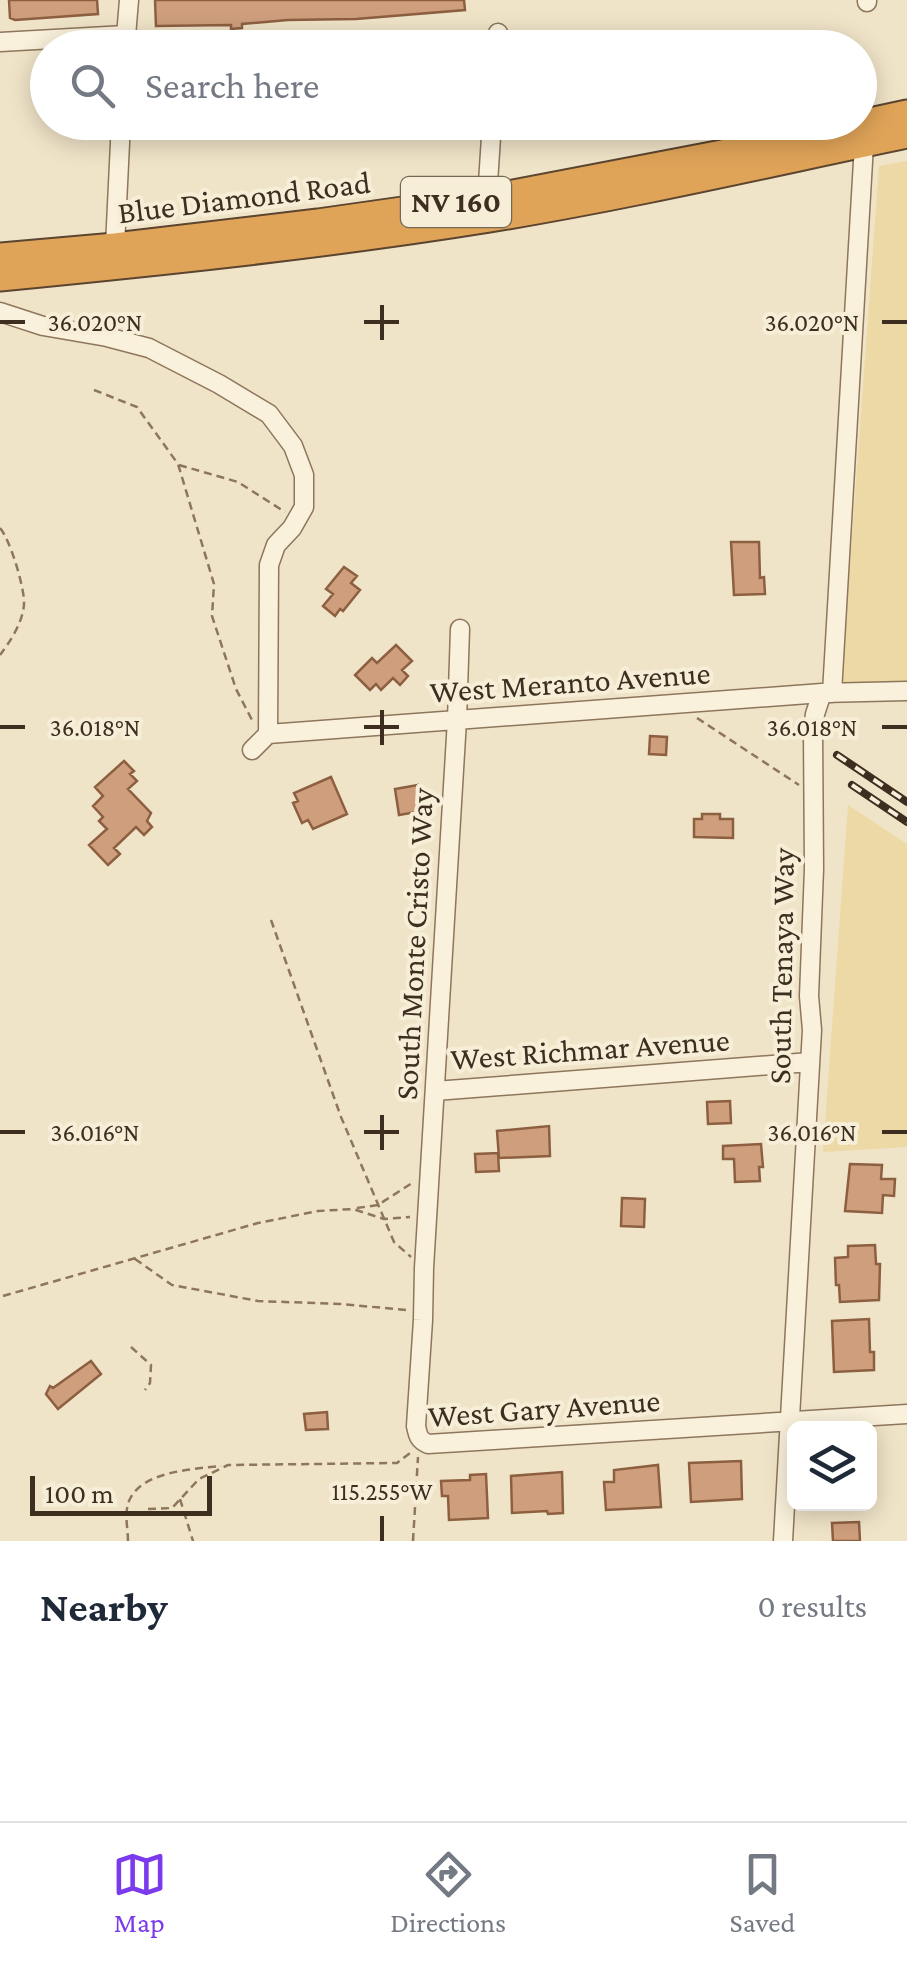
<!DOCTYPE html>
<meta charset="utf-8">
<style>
body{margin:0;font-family:"Crimson Pro",serif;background:#f6f6f7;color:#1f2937}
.controls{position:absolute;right:30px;bottom:30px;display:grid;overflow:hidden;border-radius:15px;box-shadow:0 5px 25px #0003}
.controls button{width:90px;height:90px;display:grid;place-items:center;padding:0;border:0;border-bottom:2px solid #e0e1e3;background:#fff;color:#1f2937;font:50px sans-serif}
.scale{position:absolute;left:30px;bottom:25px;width:182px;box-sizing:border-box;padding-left:10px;border:5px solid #3d2e20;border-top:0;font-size:28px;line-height:35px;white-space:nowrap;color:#3d2e20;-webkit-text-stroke:8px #f7eed8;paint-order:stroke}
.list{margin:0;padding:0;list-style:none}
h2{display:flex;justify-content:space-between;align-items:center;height:130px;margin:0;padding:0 40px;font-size:42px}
h2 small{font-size:32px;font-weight:400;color:#747a83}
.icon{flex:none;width:55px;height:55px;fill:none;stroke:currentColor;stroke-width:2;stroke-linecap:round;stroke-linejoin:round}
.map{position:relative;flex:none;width:907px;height:1541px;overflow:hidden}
.search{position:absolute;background:#fff;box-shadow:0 5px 25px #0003;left:30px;right:30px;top:30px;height:110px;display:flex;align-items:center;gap:25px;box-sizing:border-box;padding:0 35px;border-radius:55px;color:#747a83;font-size:38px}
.sheet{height:280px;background:#fff}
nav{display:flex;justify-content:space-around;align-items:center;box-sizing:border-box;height:140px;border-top:2px solid #e0e1e3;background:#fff;font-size:28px;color:#747a83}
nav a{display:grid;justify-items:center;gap:5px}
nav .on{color:#7c3aed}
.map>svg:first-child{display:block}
</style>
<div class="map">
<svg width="907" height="1541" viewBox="0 0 907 1541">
<rect width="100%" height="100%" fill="#f0e4c8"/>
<path fill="#ecd9a5" d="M907,161V682L841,688L879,166Z
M848,805L907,844V1147L823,1152Z"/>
<path fill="#cf9f7d" stroke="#8d5f41" stroke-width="2.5" d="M9,0H97L98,14L15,20L10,18Z
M155,0H464L465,10L356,19L288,20L242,24V28L231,29V25L156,26Z
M731,542H759L760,578L764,577L765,594L734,595Z
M344,567L357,576L351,583L360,590L343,611L340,609L335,616L323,606L333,594L326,589Z
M396,645L412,661L402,670L408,676L400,685L393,678L381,690L376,684L370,690L355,675L372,658L377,663Z
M650,736L667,737L666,755L649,754Z
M124,761L134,771L130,774L137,781L128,789L151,813L147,821L152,827L144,835L136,827L114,848L120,854L108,865L89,845L107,829L99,821L103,817L93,806L103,796L95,787Z
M331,777L347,814L313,829L308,820L302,823L293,803L298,801L294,793Z
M418,785L422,811L399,815L395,789Z
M702,814H720V819H733V838L694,837V819H702Z
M730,1101L731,1123L708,1124L707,1102Z
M549,1126L550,1156L499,1158L497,1131Z
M761,1144L763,1167H759L760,1181L735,1182L734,1159H723V1146Z
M498,1153L499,1171L476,1172L475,1154Z
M850,1164L882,1165L881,1179H895L894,1196L883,1195L882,1213L845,1211Z
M622,1198L645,1199L644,1227L621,1226Z
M875,1245L876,1264H880L879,1300L840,1302L839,1285H836L835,1258L848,1257V1246Z
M869,1319L870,1352H874V1370L834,1372L832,1321Z
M91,1361L101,1374L58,1409L46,1394L50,1386L53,1388Z
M327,1412L328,1429L306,1430L304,1414Z
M741,1461L742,1499L691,1502L689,1463Z
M658,1465L661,1507L606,1510L604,1482H614V1470Z
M562,1472L563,1513L548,1514L547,1511L512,1513L511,1476Z
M486,1474L488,1518L449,1520L448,1496H442L441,1481L470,1480V1475Z
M859,1522L860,1541H833L832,1523Z"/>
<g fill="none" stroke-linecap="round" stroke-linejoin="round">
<defs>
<path id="minor" d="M867,2V0
M0,42L125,35
M125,48L129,0
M497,48L498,33
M487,198L492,122
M115,246L121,122
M0,312L43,326L107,337L149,348L219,384L269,414L293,446L304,475V507L292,528L276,545L269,565L268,734L822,693L907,691
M460,629L457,720L424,1268L423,1320L416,1426C418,1436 419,1440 428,1444L907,1414
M832,693L864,144
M252,750L268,734
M435,1091L810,1062
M783,1541L812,1030L809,996L814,869L813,732L815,714L822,693"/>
<path id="highway" d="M0,256L115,246L318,222L487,198L722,153L907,113
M0,278C164,262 328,245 490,219C630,196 768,164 907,135"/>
</defs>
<use href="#minor" stroke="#8d765c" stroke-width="21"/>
<use href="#highway" stroke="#5b4430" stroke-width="29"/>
<path stroke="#8d765c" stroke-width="2.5" stroke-dasharray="8 5" stroke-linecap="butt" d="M242,48L481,34
M94,390L137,407L178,464L214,584L212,616L236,689L252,720
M179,465L238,482L285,512
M0,528C10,539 25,589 24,604C23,622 10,642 0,655
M697,718L799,785
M271,920L341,1117L394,1242L411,1257
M357,1208L378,1205L412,1183
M135,1259L172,1285L258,1301L340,1304L407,1310
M3,1296L258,1223L318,1211L353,1209L384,1219L410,1217
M131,1347L151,1365L150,1383L145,1390
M180,1499L193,1541
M148,1509L172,1508L199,1479L228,1465L397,1463L410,1453
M128,1541C128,1529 124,1513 129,1501C141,1471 194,1469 221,1466
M413,1541L418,1457"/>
<use href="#minor" stroke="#faf1dc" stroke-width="18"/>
<use href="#highway" stroke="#e0a458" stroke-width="25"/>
<defs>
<path id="rail" d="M837,755L907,802
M852,785L907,822"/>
</defs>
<use href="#rail" stroke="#3d2e20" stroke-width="8"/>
<use href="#rail" stroke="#f7eed8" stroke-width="4" stroke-dasharray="11" stroke-linecap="butt"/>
</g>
<path fill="none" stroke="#3d2e20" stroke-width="4" d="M382,305V340M0,322H25M364,322H399M882,322H907M382,710V745M0,727H25M364,727H399M882,727H907M382,1115V1150M0,1132H25M364,1132H399M882,1132H907M382,1516V1541"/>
<g text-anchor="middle" stroke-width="8" stroke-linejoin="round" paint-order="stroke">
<rect fill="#f7eed8" stroke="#756857" stroke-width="2.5" x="401" y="177" width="110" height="50" rx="8"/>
<g font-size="30" font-weight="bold" fill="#3d2e20">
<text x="456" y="212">NV 160</text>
</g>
<g font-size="32" fill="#3d2e20" stroke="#f7eed8">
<text transform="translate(244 197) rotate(-7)" y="11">Blue Diamond Road</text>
<text transform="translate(570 682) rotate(-4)" y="11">West Meranto Avenue</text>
<text transform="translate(414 944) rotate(-87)" y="11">South Monte Cristo Way</text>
<text transform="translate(781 966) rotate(-89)" y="11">South Tenaya Way</text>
<text transform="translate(590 1049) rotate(-4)" y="11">West Richmar Avenue</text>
<text transform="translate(544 1408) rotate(-4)" y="11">West Gary Avenue</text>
</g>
</g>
<g font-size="25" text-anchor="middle" fill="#3d2e20" stroke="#f7eed8" stroke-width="8" stroke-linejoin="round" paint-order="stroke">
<text x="95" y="331">36.020°N</text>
<text x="812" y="331">36.020°N</text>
<text x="95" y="736">36.018°N</text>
<text x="812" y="736">36.018°N</text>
<text x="95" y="1141">36.016°N</text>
<text x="812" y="1141">36.016°N</text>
<text x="382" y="1500">115.255°W</text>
</g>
</svg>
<div class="controls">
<button><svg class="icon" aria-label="layers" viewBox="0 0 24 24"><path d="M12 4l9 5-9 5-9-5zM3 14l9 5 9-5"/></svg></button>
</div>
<div class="scale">100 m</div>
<div class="search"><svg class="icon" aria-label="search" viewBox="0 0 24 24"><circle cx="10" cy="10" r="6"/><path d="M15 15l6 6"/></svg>Search here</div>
</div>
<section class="sheet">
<h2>Nearby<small>0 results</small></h2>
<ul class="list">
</ul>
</section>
<nav>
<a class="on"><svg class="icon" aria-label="map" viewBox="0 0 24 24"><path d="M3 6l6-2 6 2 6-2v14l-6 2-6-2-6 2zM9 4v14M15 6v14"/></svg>Map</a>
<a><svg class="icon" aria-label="directions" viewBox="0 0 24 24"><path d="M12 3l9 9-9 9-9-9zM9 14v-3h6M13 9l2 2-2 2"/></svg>Directions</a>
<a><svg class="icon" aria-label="saved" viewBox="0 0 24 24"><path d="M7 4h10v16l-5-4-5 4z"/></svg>Saved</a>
</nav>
